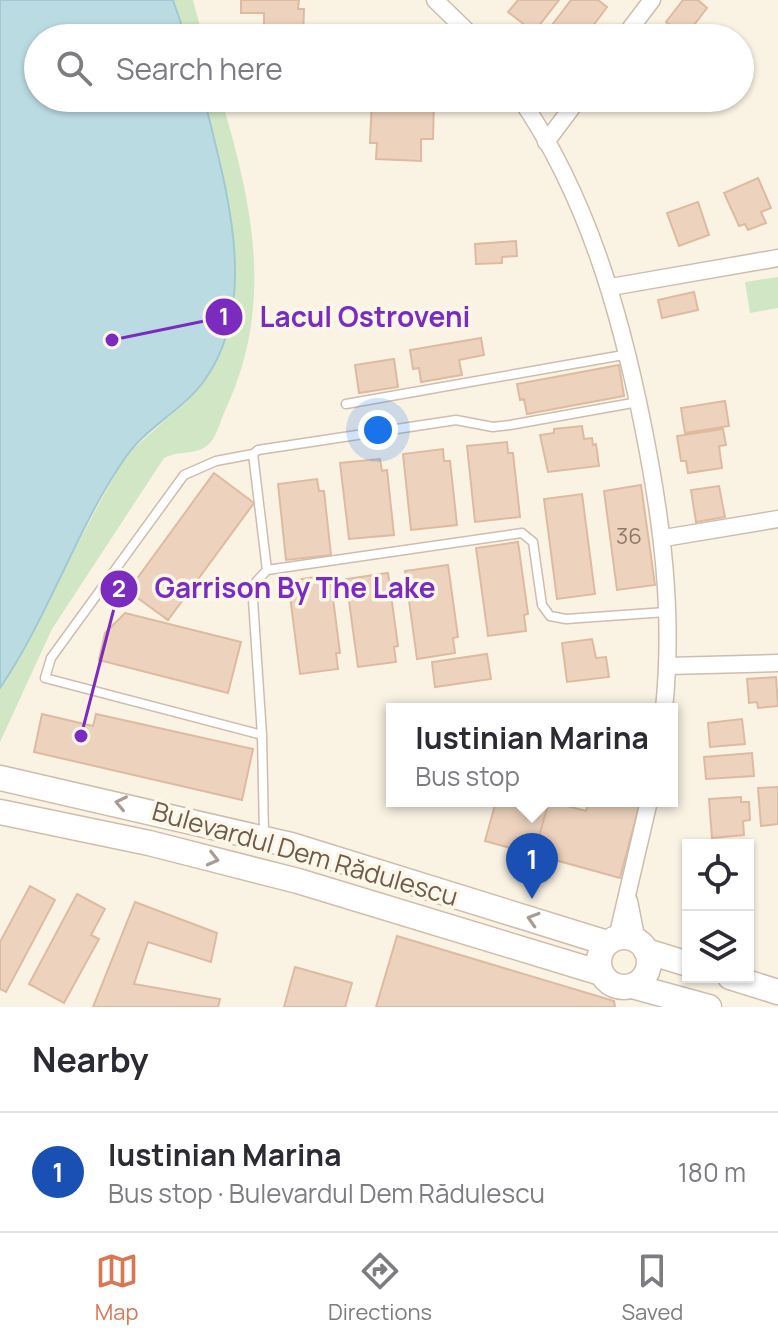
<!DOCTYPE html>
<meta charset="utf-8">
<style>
body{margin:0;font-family:Manrope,sans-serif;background:#f2f2f3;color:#2b2b33}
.controls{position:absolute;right:24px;bottom:24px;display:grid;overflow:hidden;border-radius:0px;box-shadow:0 2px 6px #0004}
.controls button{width:72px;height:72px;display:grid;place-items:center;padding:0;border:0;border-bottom:2px solid #e1e1e2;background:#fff;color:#2b2b33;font:40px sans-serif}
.you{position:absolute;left:378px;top:430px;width:28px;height:28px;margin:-20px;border:6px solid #fff;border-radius:50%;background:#1a73e8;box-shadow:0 0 0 12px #1a73e833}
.badge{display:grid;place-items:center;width:52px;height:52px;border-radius:50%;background:#da7753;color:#fff;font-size:26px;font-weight:700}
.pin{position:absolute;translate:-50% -66px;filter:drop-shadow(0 2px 4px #0008)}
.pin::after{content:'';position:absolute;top:42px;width:28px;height:24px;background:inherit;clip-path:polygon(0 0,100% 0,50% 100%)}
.popup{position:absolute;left:386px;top:703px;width:292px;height:104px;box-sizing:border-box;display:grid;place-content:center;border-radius:0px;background:#fff;filter:drop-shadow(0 2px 6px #0005);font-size:26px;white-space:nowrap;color:#7c7c81}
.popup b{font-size:30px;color:#2b2b33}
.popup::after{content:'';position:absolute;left:50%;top:100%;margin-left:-16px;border:16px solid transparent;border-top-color:#fff}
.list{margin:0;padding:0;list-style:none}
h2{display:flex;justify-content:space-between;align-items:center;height:104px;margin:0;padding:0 32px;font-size:34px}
h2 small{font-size:26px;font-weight:400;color:#7c7c81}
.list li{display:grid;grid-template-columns:52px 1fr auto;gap:24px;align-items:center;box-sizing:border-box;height:120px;padding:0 32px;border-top:2px solid #e1e1e2}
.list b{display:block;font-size:30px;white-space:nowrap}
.list p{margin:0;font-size:26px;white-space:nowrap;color:#7c7c81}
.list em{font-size:26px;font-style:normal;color:#7c7c81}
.icon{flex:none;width:44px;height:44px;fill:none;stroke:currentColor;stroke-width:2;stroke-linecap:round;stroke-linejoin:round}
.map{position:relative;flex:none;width:778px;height:1007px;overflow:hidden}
.search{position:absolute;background:#fff;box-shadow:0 2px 6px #0004;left:24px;right:24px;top:24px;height:88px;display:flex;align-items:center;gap:20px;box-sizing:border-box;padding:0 28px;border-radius:44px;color:#7c7c81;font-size:30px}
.sheet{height:224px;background:#fff}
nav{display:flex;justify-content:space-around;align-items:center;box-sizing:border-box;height:112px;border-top:2px solid #e1e1e2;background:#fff;font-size:22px;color:#7c7c81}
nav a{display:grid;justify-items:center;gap:4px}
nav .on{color:#da7753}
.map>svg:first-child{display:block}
</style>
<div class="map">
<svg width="778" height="1007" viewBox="0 0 778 1007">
<rect width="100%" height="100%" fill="#faf3e4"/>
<path fill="#d1e6c4" d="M173,0H193L203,38H186Z
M204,98H221C252,202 274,301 228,404C222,415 218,434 210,443C198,456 179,450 164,458L52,629L0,742V688L99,504L126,455L186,402L232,230Z
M778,277V308L750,313L745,282Z"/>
<path fill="#bbdbe2" stroke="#a2c9d3" stroke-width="2" d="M0,0H173L186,38H38V98H204C225,185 262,301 204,381C182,411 145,428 125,458C76,529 49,616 0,688Z"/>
<path fill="#edd3be" stroke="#debaa0" stroke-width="2" d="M241,0H299L298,9H304L303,38H264V13H241Z
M518,0H559L534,32L508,12Z
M571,0H598L607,7L584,38H569L552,25Z
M683,0H698L707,8L684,38H677L670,32L674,28L666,22Z
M372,98L434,99L433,139H421V161L376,159L377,143H370Z
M758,178L771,208L761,212L766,223L748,230L745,224L739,226L724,193Z
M698,202L709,235L679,246L667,213Z
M516,241L517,256L502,257V263L476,264L475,244Z
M694,292L698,310L662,318L658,300Z
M481,338L484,355L459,360L462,375L421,382L419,368L413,369L410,350Z
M394,359L398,387L359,393L355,365Z
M619,365L624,396L527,414L524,399L520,400L517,384Z
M725,401L729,426L685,433L681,408Z
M582,426L584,439L592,438L593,445L596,444L599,466L548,472L540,435L554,433V429Z
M723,429L726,445L719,446L722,468L688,473L686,461H681L677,436Z
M507,442L508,453H513L520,517L475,522L467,446Z
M443,449L444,461H450L457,525L411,530L403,454Z
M380,459L382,471L387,470L394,535L349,539L340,463Z
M214,473L254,503L168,620L128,591Z
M317,479L319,491H324L331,555L286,560L278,484Z
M641,485L655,585L617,590L604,491Z
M719,486L725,517L696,522L691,490Z
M582,494L595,594L557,599L544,499Z
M518,542L528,614L524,615L526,631L488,636L476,548Z
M448,565L458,637L453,638L455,653L417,659L405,571Z
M388,573L398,646L394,647L396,662L358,667L346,579Z
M330,575L340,653H336L338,669L300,674L288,581Z
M125,613L241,642L228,693L99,660L105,633Z
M592,639L596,658L606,657L609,677L567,682L562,643Z
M487,654L491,679L435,687L432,662Z
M776,677L778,706L758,708L757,702L749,703L747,679Z
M42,714L93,726L96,714L253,749L242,800L34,752Z
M742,719L745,744L710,747L708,723Z
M752,753L754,776L706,779L704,757Z
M778,787V824L761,826L758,788Z
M741,797V802H749L750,820L743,821L744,835L712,838L709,799Z
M496,801H531L547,806L549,801L586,811L589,801H622L639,806L620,878L485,841Z
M549,801L586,811L589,801H622L639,806L620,878L534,854Z
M30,886L55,900L6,992L0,989V942Z
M77,894L105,909L91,935L99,939L64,1003L29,984Z
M135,902L217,933L211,962L148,942L134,984L220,999L218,1007H93Z
M397,936L614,1001L615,1007H376Z
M295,967L352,983L345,1007H284Z"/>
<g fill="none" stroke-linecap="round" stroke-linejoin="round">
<defs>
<path id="lane" d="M346,404L629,354
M253,454L216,461L184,475L51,658L45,678L262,735
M267,570L522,533L533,542L542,605L550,616L566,619L666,612
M264,834L262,735L253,600L256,582L267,570L253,454L258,450L456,420L493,427L510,425L638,402"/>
<path id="street" d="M435,0L474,38
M623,38L652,0
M520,98C587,196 620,311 643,426C662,521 674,612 664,709
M546,142L579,98
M611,287L778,258
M664,538L778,519
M668,666L778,663
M629,901L637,941
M617,938L649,801"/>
<path id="secondary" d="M0,778L291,845L607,943
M0,812L149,843L298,881L601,973
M599 962a25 25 0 1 1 50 0a25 25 0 1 1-50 0Z
M646,951L688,964
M730,977L778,992
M632,986L709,1007"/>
</defs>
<use href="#lane" stroke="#cdbdaf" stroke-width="11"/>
<use href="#street" stroke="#cdbdaf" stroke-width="19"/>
<use href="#secondary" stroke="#cfbdac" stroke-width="27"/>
<use href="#lane" stroke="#fff" stroke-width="8"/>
<use href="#street" stroke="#fff" stroke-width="16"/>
<use href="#secondary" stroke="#fff" stroke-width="24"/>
</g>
<defs><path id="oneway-chevron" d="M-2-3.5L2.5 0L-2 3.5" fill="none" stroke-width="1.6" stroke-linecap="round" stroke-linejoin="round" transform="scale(2)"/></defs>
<g stroke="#a99c94">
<use href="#oneway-chevron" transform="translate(121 803) rotate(-168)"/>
<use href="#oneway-chevron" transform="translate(213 859) rotate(14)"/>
<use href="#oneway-chevron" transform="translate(533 919) rotate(-163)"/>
</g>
<g text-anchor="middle" stroke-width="7" stroke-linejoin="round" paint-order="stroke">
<g font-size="22" fill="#8f7868">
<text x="629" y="544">36</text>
</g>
<g font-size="26" fill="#705a4c" stroke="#fdf7ea">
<text transform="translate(305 854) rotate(16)" y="9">Bulevardul Dem Rădulescu</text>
</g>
</g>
<path fill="none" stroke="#7b2cbf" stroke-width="3" d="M112 340L224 317M81 736L119 589"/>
<g fill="#7b2cbf" stroke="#fdf7ea" stroke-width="3">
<circle cx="112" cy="340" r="8"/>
<circle cx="81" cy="736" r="8"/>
<circle cx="224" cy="317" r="20"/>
<circle cx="119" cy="589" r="20"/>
</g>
<g font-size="24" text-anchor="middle" font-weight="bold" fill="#fff">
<text x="224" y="325">1</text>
<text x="119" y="597">2</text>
</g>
<g font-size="28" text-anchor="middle" font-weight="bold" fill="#7b2cbf" stroke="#fdf7ea" stroke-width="7" stroke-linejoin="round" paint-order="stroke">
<text x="365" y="327">Lacul Ostroveni</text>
<text x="295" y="598">Garrison By The Lake</text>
</g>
</svg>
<div class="controls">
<button><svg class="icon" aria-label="locate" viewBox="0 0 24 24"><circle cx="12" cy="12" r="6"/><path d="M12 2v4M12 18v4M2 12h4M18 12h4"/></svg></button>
<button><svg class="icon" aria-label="layers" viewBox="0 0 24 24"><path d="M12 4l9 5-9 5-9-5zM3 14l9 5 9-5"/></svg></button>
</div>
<div class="you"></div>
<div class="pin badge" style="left:532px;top:899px;background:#1a4fb4">1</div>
<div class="popup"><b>Iustinian Marina</b>Bus stop</div>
<div class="search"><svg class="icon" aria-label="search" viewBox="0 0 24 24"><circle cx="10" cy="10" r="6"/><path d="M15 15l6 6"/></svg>Search here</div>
</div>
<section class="sheet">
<h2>Nearby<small></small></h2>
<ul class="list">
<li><span class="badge" style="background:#1a4fb4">1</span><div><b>Iustinian Marina</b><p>Bus stop · Bulevardul Dem Rădulescu</p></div><em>180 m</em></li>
</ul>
</section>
<nav>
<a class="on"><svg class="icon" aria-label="map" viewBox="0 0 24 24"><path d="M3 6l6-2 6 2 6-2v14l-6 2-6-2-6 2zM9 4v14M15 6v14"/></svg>Map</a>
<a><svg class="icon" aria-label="directions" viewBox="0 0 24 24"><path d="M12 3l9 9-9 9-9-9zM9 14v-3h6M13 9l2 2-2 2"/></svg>Directions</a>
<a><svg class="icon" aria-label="saved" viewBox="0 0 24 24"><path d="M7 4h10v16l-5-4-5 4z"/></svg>Saved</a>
</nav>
